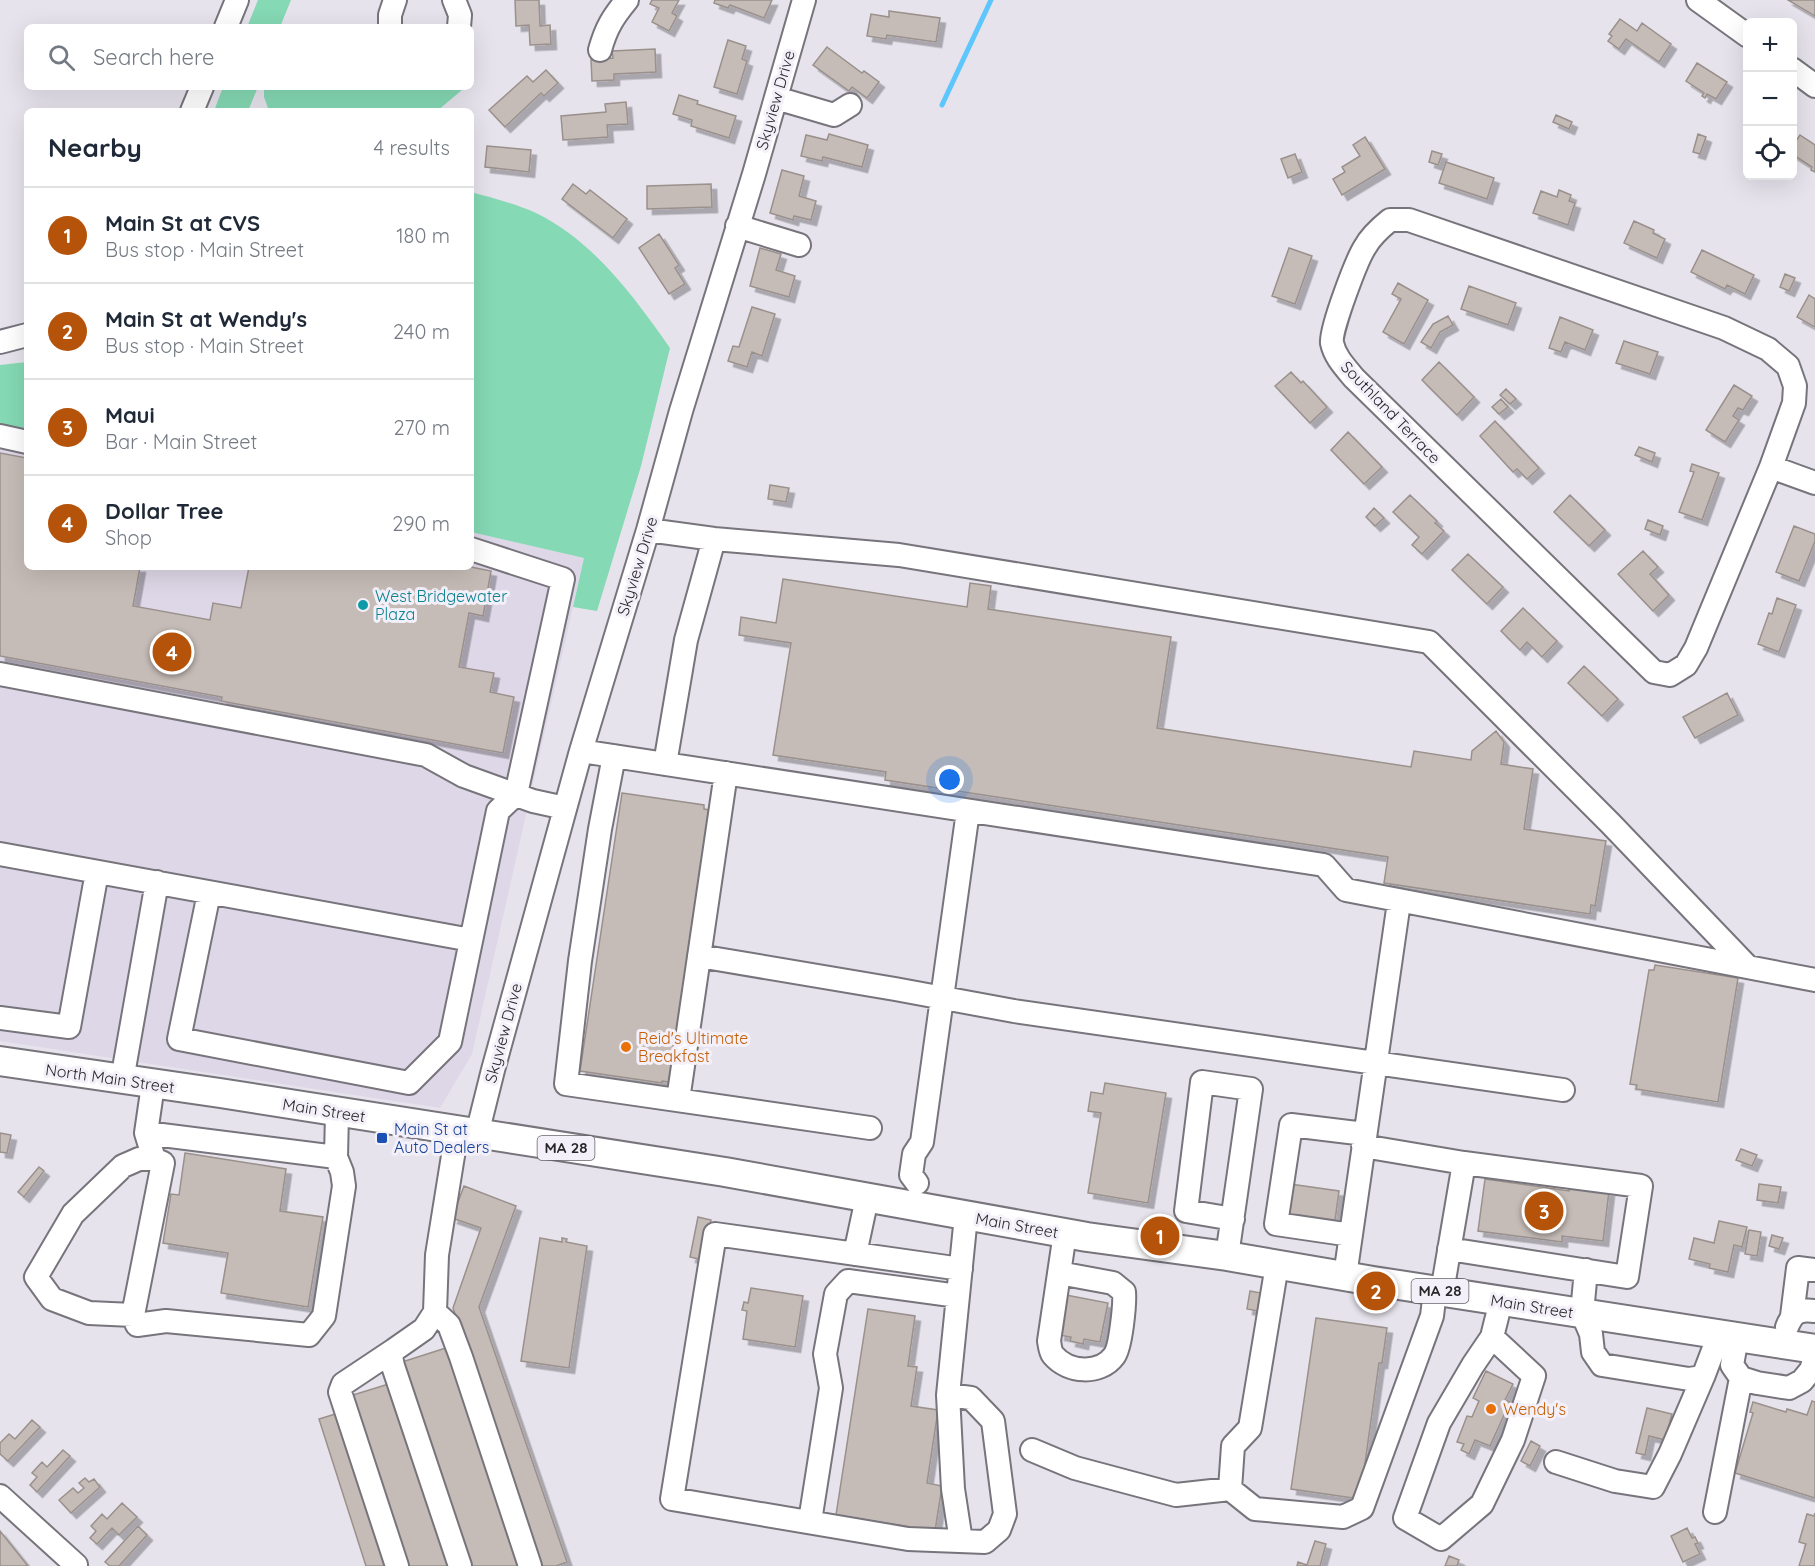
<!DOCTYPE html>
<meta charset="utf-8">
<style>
body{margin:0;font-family:Quicksand,sans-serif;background:#f2f2f3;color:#1f2937}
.controls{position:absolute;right:18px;top:18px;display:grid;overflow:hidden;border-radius:9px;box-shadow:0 6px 24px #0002}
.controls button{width:54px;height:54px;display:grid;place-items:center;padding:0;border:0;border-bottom:2px solid #e0e1e3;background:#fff;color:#1f2937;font:30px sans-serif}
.you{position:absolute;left:950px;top:780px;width:21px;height:21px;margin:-15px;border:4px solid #fff;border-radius:50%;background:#1a73e8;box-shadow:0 0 0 9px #1a73e833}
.badge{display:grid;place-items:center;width:39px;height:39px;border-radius:50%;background:#b45309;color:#fff;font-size:20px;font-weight:700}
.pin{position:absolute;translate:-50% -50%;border:3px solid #fff;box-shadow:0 2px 6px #0006}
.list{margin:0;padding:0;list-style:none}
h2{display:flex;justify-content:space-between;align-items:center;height:78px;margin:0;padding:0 24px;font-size:26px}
h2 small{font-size:20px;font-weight:400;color:#747a83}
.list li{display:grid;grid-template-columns:39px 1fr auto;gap:18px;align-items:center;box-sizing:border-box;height:96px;padding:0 24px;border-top:2px solid #e0e1e3}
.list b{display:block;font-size:22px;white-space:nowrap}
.list p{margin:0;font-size:20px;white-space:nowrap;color:#747a83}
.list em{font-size:20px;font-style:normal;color:#747a83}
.icon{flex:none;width:33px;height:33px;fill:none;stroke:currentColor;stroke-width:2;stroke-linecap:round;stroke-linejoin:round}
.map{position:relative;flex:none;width:1815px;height:1566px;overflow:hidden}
.search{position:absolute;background:#fff;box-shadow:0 6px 24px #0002;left:24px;top:24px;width:450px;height:66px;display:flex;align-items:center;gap:15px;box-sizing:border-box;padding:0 21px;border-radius:9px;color:#747a83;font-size:22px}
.panel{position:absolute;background:#fff;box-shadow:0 6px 24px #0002;left:24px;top:108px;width:450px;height:462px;border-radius:9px}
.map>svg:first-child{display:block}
</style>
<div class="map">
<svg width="1815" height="1566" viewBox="0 0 1815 1566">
<defs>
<filter id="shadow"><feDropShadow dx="5.5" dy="5.5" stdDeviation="0" flood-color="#0004"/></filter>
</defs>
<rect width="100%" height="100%" fill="#e6e3ec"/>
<path fill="#ded7e7" d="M0,424L27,430V567H471V532L584,558L472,1054L440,1108L0,1041Z"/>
<path fill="#85d9b4" d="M258,0H291L280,27H247Z
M223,87H258L248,111H214Z
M264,87H463L462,90L437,111H269L264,97Z
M471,192C493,198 516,204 536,213C595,242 634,297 670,348L641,466L597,611L573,607L584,558L471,532Z
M27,362V430L0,424V365Z"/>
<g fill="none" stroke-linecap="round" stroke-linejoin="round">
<path stroke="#5dc6fd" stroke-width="5" d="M942,105L991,0"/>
</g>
<path fill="#c6bcb7" stroke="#9a908c" stroke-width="1.5" filter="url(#shadow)" d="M515,0H539L540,26L550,25L551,44L530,45L529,25L516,26Z
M652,0H679L672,13L677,16L669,31L652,22L659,8L650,4Z
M715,0H772L764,18L730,5L728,8L714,3Z
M1788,0H1815V16Z
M889,11L940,18L936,42L887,35L886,39L867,36L871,14L889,17Z
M1620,19L1637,31L1642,23L1671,44L1659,62L1626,39L1619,49L1608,41L1612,36L1609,34Z
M728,40L746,46L742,59L747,61L737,94L714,87Z
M827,47L862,73L864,71L879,82L867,98L852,87L849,91L813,65Z
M655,49L656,72L614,74V80L592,81L591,60L613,58L612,51Z
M1697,63L1727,82L1716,99L1707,94L1705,98L1702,96L1704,93L1686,81Z
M546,70L558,83L544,96L541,93L505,127L489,110L527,76L533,82Z
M679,95L698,101L697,104L736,116L729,138L691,126L692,120L673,114Z
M626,102L628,124L607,125L608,137L563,140L561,116L606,112L605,104Z
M1556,115L1572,122L1569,129L1553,122Z
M829,134L868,145L862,167L823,157L822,161L801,156L806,135L827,140Z
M1698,134L1706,137L1700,154L1693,152Z
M1800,135L1815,145V172L1811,170L1812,167L1792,154V147Z
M1365,137L1385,169L1342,195L1333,179L1345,172L1342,167L1360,156L1353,145Z
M487,146L531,150L529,172L485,167Z
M1432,151L1442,154L1438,165L1429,162Z
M1295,154L1302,172L1288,178L1281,159Z
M1446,162L1494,178L1487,199L1439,183Z
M782,170L804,176L799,196L816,201L811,220L794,216L793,220L770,213Z
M573,184L586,194L590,190L627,219L613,238L562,199Z
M711,184L712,207L647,209V186Z
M1559,190L1571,195L1569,201L1575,203L1568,225L1533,213L1541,191L1557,197Z
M1634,221L1654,230L1653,233L1665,239L1657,258L1624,243Z
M659,234L679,265L675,268L685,284L669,294L639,248Z
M760,248L781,254L776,270L795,276L789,297L750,286Z
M1289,248L1312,256L1295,304L1272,296Z
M1702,250L1754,275L1745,294L1727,285L1725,289L1691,272Z
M1785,274L1795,278L1789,291L1780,287Z
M1398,283L1428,300L1404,344L1383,332L1401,299L1392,294Z
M1469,286L1516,303L1508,325L1461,309Z
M1809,295L1815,299V327L1797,317Z
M752,307L775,314L762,356L752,352L747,367L728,361L733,346L739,347Z
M1448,316L1453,325L1440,332L1431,348L1421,342L1433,324Z
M1560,317L1593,330L1585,350L1565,342L1561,352L1549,348Z
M1624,341L1658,352L1650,374L1616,363Z
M1439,362L1474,397L1457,415L1422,380Z
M1291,372L1301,383L1303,381L1327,407L1310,423L1275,386Z
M1734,385L1752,396L1743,410L1738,408L1733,416L1739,420L1725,442L1706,430Z
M1506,389L1516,399L1510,404L1500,395Z
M1501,399L1508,407L1499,414L1492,407Z
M1495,421L1539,468L1527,479L1517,469L1513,472L1480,436Z
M1348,432L1382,467L1364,484L1331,450Z
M1639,447L1655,453L1652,462L1635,455Z
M0,453L27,458V567H140L133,606L210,620L213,603L241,608L249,567H471L491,571L483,616L469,613L459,667L494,673L490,692L514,697L503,753L221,701L222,697L0,656Z
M1692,464L1719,473L1702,520L1679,512L1694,472L1690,471Z
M770,485L789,488L786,502L768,499Z
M1410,495L1437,521L1435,523L1444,531L1422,554L1412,545L1419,537L1393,512Z
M1570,495L1605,530L1589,546L1554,512Z
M1374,508L1384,518L1375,526L1366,517Z
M1648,520L1663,526L1660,535L1645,529Z
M1794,526L1815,534V541L1799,581L1776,572Z
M1643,551L1658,567L1650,574L1669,595L1653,611L1618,574Z
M1468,554L1503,587L1487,604L1452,570Z
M783,579L967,607L970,583L991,586L988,609L1171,637L1157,728L1411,767L1414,751L1471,760L1472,751L1496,731L1504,742L1501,764L1533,769L1524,829L1606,841L1595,906L1591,905L1590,914L1384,883L1388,857L885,780L886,772L773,755L791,643L739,635L741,617L776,623Z
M1777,598L1796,605L1779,652L1758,644L1769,613L1772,614Z
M1523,608L1557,641L1542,657L1527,642L1520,650L1501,631Z
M1584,666L1618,699L1602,716L1568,683Z
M1727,693L1738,715L1695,738L1683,717Z
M622,793L704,805V809L710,810L669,1082L662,1081V1083L580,1071Z
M1655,965L1738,978L1718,1102L1636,1089L1637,1085L1630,1084L1649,970H1654Z
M1105,1083L1166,1093L1148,1203L1088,1193L1101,1113L1088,1111L1091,1092L1103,1094Z
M0,1133L11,1135L7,1153L0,1152Z
M1741,1149L1757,1155L1752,1166L1736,1160Z
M185,1153L286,1169L280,1211L323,1217L308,1307L221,1293L228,1253L163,1243L171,1194L179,1195Z
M39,1167L44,1171L24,1197L18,1192Z
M1485,1179L1569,1191L1570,1186L1609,1191L1603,1241L1562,1236V1242L1478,1231Z
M1290,1184L1339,1191L1335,1220L1286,1213Z
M1759,1184L1781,1187L1778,1203L1757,1200Z
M464,1186L516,1206L479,1307L567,1562L556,1566H542L453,1308L481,1228L452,1218Z
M698,1217L711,1220L703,1260L690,1257Z
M1719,1221L1747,1227L1742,1247L1734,1245L1728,1272L1709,1268L1710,1264L1689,1259L1694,1238L1714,1243Z
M1749,1230L1761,1232L1757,1256L1745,1254Z
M1772,1235L1783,1238L1779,1249L1769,1246Z
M540,1238L562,1242V1238L567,1239L566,1242L587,1246L569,1368L521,1361Z
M751,1288L803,1296L795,1347L743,1339L747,1311L742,1310L744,1302L748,1303Z
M1250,1291L1261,1293L1258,1311L1247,1309Z
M1066,1295L1108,1303L1100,1342L1084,1339L1083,1344L1070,1341L1071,1337L1059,1335Z
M868,1309L915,1316L908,1366L917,1367L911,1406L938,1410L927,1483L942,1486L935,1531L836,1515Z
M1316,1318L1387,1328L1382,1363H1379L1360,1499L1291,1489Z
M449,1347L522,1566H470L402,1362Z
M1486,1371L1513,1384L1505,1400L1510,1402L1490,1446L1475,1440L1469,1454L1461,1450L1464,1444L1457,1442L1467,1416L1472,1417L1479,1401L1473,1398Z
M392,1383L452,1566H408L353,1395Z
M1812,1401L1815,1402V1498L1735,1473L1753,1413L1750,1412L1753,1402L1786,1412L1787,1409L1807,1415Z
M1647,1408L1672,1414L1665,1440L1649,1436L1645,1455L1636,1453Z
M342,1412L391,1566H366L319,1419Z
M32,1420L40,1427L8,1461L0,1454V1443L9,1434L15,1439Z
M1531,1441L1540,1446L1530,1466L1521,1461Z
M63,1450L70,1456L37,1492L30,1485L37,1477L32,1473L42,1462L47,1467Z
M85,1478L89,1482L94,1479L100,1487L71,1513L59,1500L73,1488L78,1493L84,1488L79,1483Z
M122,1503L137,1517L119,1535L112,1528L97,1544L90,1538L96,1531L91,1526L102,1514L107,1519Z
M1815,1513V1566H1799L1806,1544L1799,1542L1807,1514L1814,1516Z
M138,1526L147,1535L119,1566H110L105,1562Z
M1687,1528L1692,1538L1695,1537L1698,1543L1695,1544L1700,1554L1683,1562L1671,1536Z
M0,1531L28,1566H0Z
M1315,1541L1326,1544L1320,1566H1297L1298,1562L1307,1565Z
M1449,1556L1459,1560L1457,1566H1445Z"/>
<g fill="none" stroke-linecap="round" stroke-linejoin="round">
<defs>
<path id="minor" d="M454,0L460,15L459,27
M1698,0L1748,36
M226,27L237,0
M390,27V15L395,0
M600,50C606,28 613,17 627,0
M1792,69L1815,86
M776,98L834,115L850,105
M192,111L202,87
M1390,220H1409L1724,328L1768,349L1788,366L1795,386L1794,403L1771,467L1696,648L1686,665L1670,675L1654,672L1354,378C1345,367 1335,357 1332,343C1330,330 1357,259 1365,247C1371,236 1380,228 1390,220Z
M737,226L799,245
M0,342L27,335
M0,436L27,442
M1771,467L1815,483
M648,530L714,539L899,555L1429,642L1610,823L1748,967
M0,674L426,755L464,776L533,801L565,808
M581,751L1324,865L1346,890L1815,980
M614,756L600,829L580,961L566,1084L870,1128
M665,764L686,640L714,539
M0,854L471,940
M209,893L179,1039L409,1083L450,1042L498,811L516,794L563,579L471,549
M699,956L895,989L1014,1011L1563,1090
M0,1018L69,1027L97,872
M122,1080L157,882
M153,1085L146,1133L154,1159L163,1163L133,1315L137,1325L166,1321L309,1335L324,1316L344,1186L342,1172L336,1157L337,1113
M678,1100L726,773
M457,1131L437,1255L435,1312L424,1329L394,1350L391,1357L393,1366L460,1566
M146,1133L336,1157
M477,1134L493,1070L581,751L648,530L681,411L754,174L804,0
M1363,1146L1464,1163L1442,1292
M917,1183L911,1175L914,1154L922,1142L968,811
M1351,1235L1276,1224L1291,1125L1365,1134
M1449,1249L1627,1277L1641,1186L1464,1163
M855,1254L867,1198
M1227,1256L1251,1089L1202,1082L1186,1211L1233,1219
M1277,1265L1250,1428L1233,1446L1230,1489L1255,1509L1343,1517L1362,1508L1432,1316L1435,1291
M1586,1270L1582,1313L1591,1334L1593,1352L1602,1365L1689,1379L1703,1377L1719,1335
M1059,1273L1113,1283L1124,1292C1125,1303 1121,1347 1114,1356C1100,1375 1068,1373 1053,1355C1050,1351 1050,1346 1049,1341L1065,1233
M1345,1276L1399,902
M435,1312L449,1325L461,1357L530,1566
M133,1315L89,1313L52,1299L36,1277L73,1214L123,1166L139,1159H154
M1792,1316L1798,1268L1815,1270
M1787,1327C1793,1312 1799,1309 1815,1311
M1492,1337L1534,1376L1513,1440L1482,1504L1441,1539L1405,1518L1439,1423L1473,1365L1492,1337L1501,1301
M1737,1337L1732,1365L1741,1378L1757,1383L1789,1388L1802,1381L1811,1370L1815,1357
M394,1350L343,1384L340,1392L397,1566
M948,1395L971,1398L993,1421L1005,1514L999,1530L985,1542L908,1539L672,1499L715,1234L961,1269
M1032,1450L1075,1468L1176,1495L1230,1489
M1556,1462L1615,1481L1653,1487L1670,1454L1703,1377
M0,1496L76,1565
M1715,1512L1741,1378
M810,1521L831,1388L825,1354L836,1294L848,1281L958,1296
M961,1541L953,1489L948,1395L966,1216"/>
<path id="major" d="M0,1061L220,1093L725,1172L1087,1237L1227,1256L1373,1281L1815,1349"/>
</defs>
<use href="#minor" stroke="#77747c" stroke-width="26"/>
<use href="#major" stroke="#77747c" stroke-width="32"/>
<use href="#minor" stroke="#fff" stroke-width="22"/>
<use href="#major" stroke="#fff" stroke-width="28"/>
</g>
<circle fill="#0f9aa8" stroke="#f4f0f9" stroke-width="2" cx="363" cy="605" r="6"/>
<g fill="#e8710a" stroke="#f4f0f9" stroke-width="2">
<circle cx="626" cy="1047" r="6"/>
<circle cx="1491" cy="1409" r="6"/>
</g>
<rect fill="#1a4fb4" stroke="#f4f0f9" stroke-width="2" x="376" y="1132" width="12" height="12" rx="3"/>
<g text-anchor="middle" stroke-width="6" stroke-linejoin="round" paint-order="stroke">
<g fill="#f4f0f9" stroke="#656368" stroke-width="1.5">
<rect x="537.5" y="1136" width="57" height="24" rx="4.5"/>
<rect x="1411.5" y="1279" width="57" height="24" rx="4.5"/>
</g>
<g font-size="15" font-weight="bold" fill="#28272a">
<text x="566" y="1153">MA 28</text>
<text x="1440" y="1296">MA 28</text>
</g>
<g font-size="16" fill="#28272a" stroke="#f4f0f9">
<text transform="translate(775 100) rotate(-74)" y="6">Skyview Drive</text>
<text transform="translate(1391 412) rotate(46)" y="6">Southland Terrace</text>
<text transform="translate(637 566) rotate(-73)" y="6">Skyview Drive</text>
<text transform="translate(503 1033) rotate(-75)" y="6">Skyview Drive</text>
<text transform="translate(110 1078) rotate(8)" y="6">North Main Street</text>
<text transform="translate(324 1110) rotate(9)" y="6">Main Street</text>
<text transform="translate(1017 1225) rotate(10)" y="6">Main Street</text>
<text transform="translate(1532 1306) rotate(9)" y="6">Main Street</text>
</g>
<g font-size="16" fill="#0d838f" stroke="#f4f0f9" text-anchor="start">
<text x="375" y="602">West Bridgewater<tspan x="375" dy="18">Plaza</tspan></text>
</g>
<g font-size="16" fill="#c56008" stroke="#f4f0f9" text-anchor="start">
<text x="638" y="1044">Reid's Ultimate<tspan x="638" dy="18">Breakfast</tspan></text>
<text x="1503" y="1415">Wendy's</text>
</g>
<g font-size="16" fill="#164399" stroke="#f4f0f9" text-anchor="start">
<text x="394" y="1135">Main St at<tspan x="394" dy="18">Auto Dealers</tspan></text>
</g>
</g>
</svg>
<div class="controls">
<button>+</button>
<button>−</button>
<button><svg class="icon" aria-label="locate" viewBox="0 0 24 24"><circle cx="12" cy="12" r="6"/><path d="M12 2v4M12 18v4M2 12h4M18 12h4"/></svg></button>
</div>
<div class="you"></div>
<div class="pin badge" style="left:1160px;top:1236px">1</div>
<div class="pin badge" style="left:1376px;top:1291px">2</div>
<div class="pin badge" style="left:1544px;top:1211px">3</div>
<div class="pin badge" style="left:172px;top:652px">4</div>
<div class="search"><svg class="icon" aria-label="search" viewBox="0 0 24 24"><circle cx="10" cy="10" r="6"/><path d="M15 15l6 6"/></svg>Search here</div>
<section class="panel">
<h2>Nearby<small>4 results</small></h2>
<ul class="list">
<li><span class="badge">1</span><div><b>Main St at CVS</b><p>Bus stop · Main Street</p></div><em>180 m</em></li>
<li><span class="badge">2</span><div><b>Main St at Wendy's</b><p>Bus stop · Main Street</p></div><em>240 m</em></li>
<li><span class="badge">3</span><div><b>Maui</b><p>Bar · Main Street</p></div><em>270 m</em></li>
<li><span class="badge">4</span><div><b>Dollar Tree</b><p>Shop</p></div><em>290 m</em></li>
</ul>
</section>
</div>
